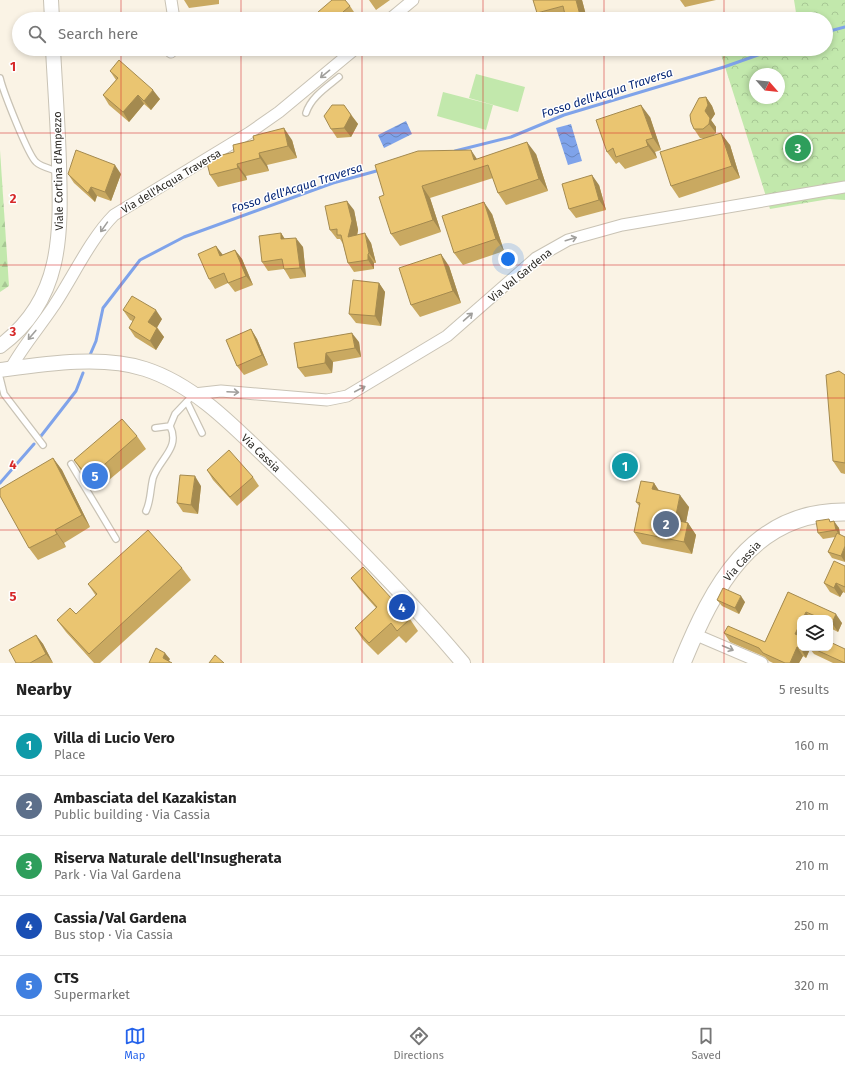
<!DOCTYPE html>
<meta charset="utf-8">
<style>
body{margin:0;font-family:"Fira Sans",sans-serif;background:#f2f2f2;color:#222}
.controls{position:absolute;right:12px;bottom:12px;display:grid;overflow:hidden;border-radius:8px;box-shadow:0 2px 6px #0003}
.controls button{width:36px;height:36px;display:grid;place-items:center;padding:0;border:0;border-bottom:1px solid #e0e0e0;background:#fff;color:#222;font:20px sans-serif}
.compass{position:absolute;left:749px;top:68px;width:36px;height:36px;border-radius:50%;background:#fff;box-shadow:0 2px 6px #0003;rotate:118deg}
.you{position:absolute;left:508px;top:259px;width:14px;height:14px;margin:-10px;border:3px solid #fff;border-radius:50%;background:#1a73e8;box-shadow:0 0 0 6px #1a73e833}
.badge{display:grid;place-items:center;width:26px;height:26px;border-radius:50%;background:#2563eb;color:#fff;font-size:13px;font-weight:700}
.pin{position:absolute;translate:-50% -50%;border:2px solid #fff;box-shadow:0 1px 4px #0006}
.list{margin:0;padding:0;list-style:none}
h2{display:flex;justify-content:space-between;align-items:center;height:52px;margin:0;padding:0 16px;font-size:17px}
h2 small{font-size:13px;font-weight:400;color:#767676}
.list li{display:grid;grid-template-columns:26px 1fr auto;gap:12px;align-items:center;box-sizing:border-box;height:60px;padding:0 16px;border-top:1px solid #e0e0e0}
.list b{display:block;font-size:15px;white-space:nowrap}
.list p{margin:0;font-size:13px;white-space:nowrap;color:#767676}
.list em{font-size:13px;font-style:normal;color:#767676}
.icon{flex:none;width:22px;height:22px;fill:none;stroke:currentColor;stroke-width:2;stroke-linecap:round;stroke-linejoin:round}
.map{position:relative;flex:none;width:845px;height:663px;overflow:hidden}
.search{position:absolute;background:#fff;box-shadow:0 2px 6px #0003;left:12px;right:12px;top:12px;height:44px;display:flex;align-items:center;gap:10px;box-sizing:border-box;padding:0 14px;border-radius:22px;color:#767676;font-size:15px}
.sheet{height:352px;background:#fff}
nav{display:flex;justify-content:space-around;align-items:center;box-sizing:border-box;height:56px;border-top:1px solid #e0e0e0;background:#fff;font-size:11px;color:#767676}
nav a{display:grid;justify-items:center;gap:2px}
nav .on{color:#2563eb}
.map>svg:first-child{display:block}
</style>
<div class="map">
<svg width="845" height="663" viewBox="0 0 845 663">
<defs>
<pattern id="forest-firs" width="22" height="20" patternUnits="userSpaceOnUse"><rect width="22" height="20" fill="#c2e8ac"/><path d="M5 1l3.5 6h-7zM16 11l3.5 6h-7z" fill="#a7c794"/></pattern>
<pattern id="park-crowns" width="20" height="18" patternUnits="userSpaceOnUse"><rect width="20" height="18" fill="#c2e8ac"/><path d="M2 6a3 3 0 1 1 6 0M12 15a3 3 0 1 1 6 0" fill="none" stroke="#a7c794"/></pattern>
<pattern id="water-waves" width="16" height="10" patternUnits="userSpaceOnUse"><rect width="16" height="10" fill="#7fa3ea"/><path d="M0 5q4-4 8 0t8 0" fill="none" stroke="#6885bd"/></pattern>
</defs>
<rect width="100%" height="100%" fill="#faf3e5"/>
<path fill="#c2e8ac" d="M476,74L525,87L518,112L469,98Z
M443,92L493,105L486,130L437,116Z"/>
<path fill="url(#forest-firs)" d="M0,150L9,286L0,292Z"/>
<path fill="url(#park-crowns)" fill-rule="evenodd" d="M794,0H845V200L829,199L770,209L720,51L728,49H826V19H797ZM755,74H779V98H755Z"/>
<path fill="url(#water-waves)" d="M406,121L412,134L384,148L378,135Z
M571,124L582,161L568,165L556,128Z"/>
<g fill="none" stroke-linecap="round" stroke-linejoin="round">
<path stroke="#7fa3ea" stroke-width="3" d="M826,32L845,27
M455,151L511,137L564,115L724,67L775,49
M90,355L96,341L103,308L140,260L184,237L333,183L380,170
M41,436L76,391L83,373
M0,483L34,444"/>
<defs>
<path id="service" d="M0,78C3,91 28,155 36,162C41,167 52,169 59,172
M306,113C311,97 327,87 339,77
M0,378L4,394L43,445
M187,402L202,433
M155,428L170,426L175,414L194,394
M71,464L116,539
M146,511C151,500 150,490 153,478C159,459 181,448 170,426"/>
<path id="minor" d="M171,0L174,19
M390,19L413,0
M171,52L172,49
M11,368C23,346 39,328 53,307C72,279 90,239 114,215L249,133L279,112L355,49
M194,394L221,391L327,400L347,396L447,336L536,258L568,240L622,225L845,187
M694,634L762,663"/>
<path id="tertiary" d="M51,0L52,19
M0,346C63,300 61,234 59,164C58,126 55,87 53,49
M0,370C44,364 102,355 145,369C198,386 239,432 279,470C342,531 406,595 463,663"/>
<path id="primary" d="M682,663C713,587 752,511 845,512"/>
</defs>
<use href="#service" stroke="#c9c3b5" stroke-width="8"/>
<use href="#minor" stroke="#c9c3b5" stroke-width="13"/>
<use href="#tertiary" stroke="#c9c3b5" stroke-width="16"/>
<use href="#primary" stroke="#c9c3b5" stroke-width="19"/>
<use href="#service" stroke="#fff" stroke-width="5.5"/>
<use href="#minor" stroke="#fff" stroke-width="11"/>
<use href="#tertiary" stroke="#fff" stroke-width="14"/>
<use href="#primary" stroke="#fff" stroke-width="17"/>
</g>
<path fill="#c9a961" d="M184,0H219V4L189,8Z
M369,0H390L376,10Z
M582,0L587,19H541L537,13Z
M680,0H716L685,7Z
M350,6L356,15L352,19H323L318,12Z
M205,49H240L241,52L210,56Z
M110,71L160,99L151,110L144,104L129,122L109,105L103,95L116,80Z
M706,97L712,106L715,114L711,120L716,127V133L714,135L730,145L740,178L679,198L671,186L704,138H700L694,129Z
M344,105L358,124L351,137L337,138L331,129Z
M650,117L661,150L655,152L657,158L625,169L619,162L616,164L607,152Z
M292,140L297,158L267,165L269,171L246,176L247,180L218,187L210,175L234,152Z
M536,154L548,191L506,205L498,193L493,178L430,198L441,232L400,246L391,234L384,195L477,159Z
M68,174H121L111,201L97,196L95,202L74,183Z
M599,185L606,210L576,218L569,209Z
M354,210L358,230L357,235L371,243L376,263H374V269L354,272L348,263L343,244L340,239H337L330,230Z
M492,214L504,251L463,265L454,253Z
M281,233L285,239L303,247L306,277L290,279L284,269L268,271L262,262Z
M216,246L222,255L235,250L242,259L253,285L235,292L228,283L215,289L209,279Z
M449,266L461,303L420,317L411,305Z
M379,283L385,292L381,326L356,323L349,314Z
M123,310L162,319L157,327L164,337L156,350L135,337L129,328L133,321L130,320Z
M251,329L257,339L268,365L244,375L237,366Z
M359,342L361,357L333,362L332,373L305,377L298,368L294,343Z
M845,375V474L841,473L833,461Z
M137,436L146,449L97,490L82,472L74,460Z
M53,458L62,470L90,527L64,543L66,547L38,560L29,548Z
M207,470L253,477L259,486L237,506L213,480Z
M654,483L658,490L689,507L686,522L688,523L696,535L692,554L642,544L634,532L639,506L636,502Z
M201,486L198,514L183,512L177,503Z
M831,522L839,528L845,562L832,558L828,552L835,537L823,539L818,533Z
M845,566V593L843,592L840,597L830,592L824,583Z
M182,568L191,580L100,663H94L66,632L57,620L76,614L96,596L88,584Z
M351,578L410,619L418,631L406,643L399,636L378,655L363,640L355,628L376,608L360,590Z
M788,592L842,623L838,632L830,628V618H800V648L845,649V663H833L814,654L810,649L806,658L803,656L799,663H773L769,661L765,657L730,642L724,633L765,642Z
M717,600L745,602L739,614L722,606Z
M36,635L43,644L53,663H16Z"/>
<path fill="#a48a4f" d="M576,0H582L587,19H581Z
M153,90L160,99L151,110L144,101Z
M138,95L144,104L129,122L123,112Z
M706,97L712,106L715,114L711,120L716,127V133L709,124L705,111Z
M641,105L650,117L661,150L653,138Z
M351,115L358,124L351,137L344,128Z
M284,128L292,140L297,158L288,146Z
M721,133L730,145L740,178L732,166Z
M646,140L655,152L657,158L648,146Z
M527,142L536,154L548,191L539,179Z
M471,150L479,162L474,160Z
M259,153L267,165L269,171L260,158Z
M237,164L246,176L247,180L238,168Z
M115,165L121,174L111,201L105,192Z
M592,175L599,185L606,210L599,200Z
M422,186L430,198L441,232L433,220Z
M91,187L97,196L95,202L88,193Z
M347,201L354,210L358,230L355,247L348,237Z
M484,202L492,214L504,251L496,239Z
M281,233L287,243L281,239Z
M365,233L371,243L376,263L369,253Z
M296,238L303,247L306,277L300,268Z
M216,246L223,255L220,256Z
M235,250L242,259L253,285L246,276Z
M368,254L374,263V269L368,260Z
M441,254L449,266L461,303L453,291Z
M379,283L385,292L381,326L375,316Z
M156,310L162,319L155,331L148,322Z
M157,328L164,337L156,350L150,341Z
M251,329L257,339L268,365L262,355Z
M352,333L359,342L361,357L355,348Z
M326,353L333,362L332,373L325,363Z
M53,458L62,470L90,527L82,515Z
M195,476L201,486L198,514L191,505Z
M654,483L662,495L652,489Z
M680,495L689,507L684,533L675,520Z
M834,521L839,528L840,536L836,530Z
M688,523L696,535L692,554L684,542Z
M55,530L64,543L66,547L57,534Z
M845,546V562L841,556Z
M836,583L843,592L840,597L834,588Z
M741,596L745,602L739,614L735,608Z
M806,612L810,618H803Z
M836,614L842,623L838,632L832,623Z
M800,624V641L795,634Z
M36,635L43,644L53,663L46,654Z
M797,647L803,656L799,663H790Z
M801,648H809L810,649L806,658L801,649Z
M165,653L170,659L168,663L163,658Z"/>
<path fill="#eac571" stroke="#a48a4f" d="M332,0H345L350,6L343,12L348,18L347,19H324L318,12Z
M533,0H576L581,19H566L563,6L537,13Z
M217,15L218,19H199V18Z
M119,60L153,90L144,101L138,95L123,112L103,95L118,78L110,71Z
M706,97L708,105L705,111L710,118L709,124L703,129H694L691,122L690,115L699,98Z
M332,105H344L351,115L344,128L331,129L324,116Z
M641,105L653,138L646,140L648,146L616,157L613,148L607,152L596,120Z
M284,128L288,146L259,153L260,158L237,164L238,168L210,175L206,159L234,152L233,145L254,140L253,136Z
M721,133L732,166L671,186L660,152Z
M527,142L539,179L498,193L488,165L422,186L433,220L391,234L379,197L384,195L375,165L418,151L471,150L474,160Z
M76,150L115,165L105,192L91,187L88,193L68,174Z
M592,175L599,200L569,209L562,184Z
M347,201L352,221L348,237L365,233L369,253L368,254V260L348,263L341,235H337V229L330,230L325,206Z
M484,202L496,239L454,253L442,216Z
M281,233V239L296,238L300,268L284,269L282,259L262,262L259,236Z
M216,246L220,256L235,250L246,276L228,283L224,273L209,279L198,254Z
M441,254L453,291L411,305L399,268Z
M353,280L379,283L375,316L349,314Z
M132,296L156,310L148,322L157,328L150,341L129,328L135,317L123,310Z
M251,329L262,355L237,366L226,340Z
M352,333L355,348L326,353L325,363L298,368L294,343Z
M839,371L845,375V463L833,461L826,375Z
M122,419L137,436L89,478L74,460Z
M229,450L253,477L230,497L207,470Z
M53,458L82,515L55,530L57,534L29,548L0,496V489Z
M180,475L195,476L191,505L177,503Z
M641,481L654,483L652,489L680,495L675,520L688,523L684,542L634,532L640,503L636,502Z
M829,519L830,522L834,521L836,530L818,533L816,521Z
M148,530L182,568L89,654L57,620L70,608L76,614L97,594L88,584Z
M837,533L845,537V546L841,556L828,552Z
M834,561L845,566V587L836,583L834,588L824,583Z
M363,567L410,619L397,631L391,623L369,643L355,628L377,607L351,578Z
M723,588L741,596L735,608L717,600Z
M788,592L836,614L832,623L830,622V618H820L806,612L803,618H800V624L795,634L800,636V648H801V649L797,647L790,663H785L763,653L759,648L724,633L728,626L765,642Z
M36,635L46,654L30,663H16L9,650Z
M830,642L845,649V663L812,648H830Z
M156,648L165,653L163,658L172,663H149Z
M215,655L224,663H209Z"/>
<defs><path id="oneway-shaft" d="M-6 0H5M1.5-3L5.5 0L1.5 3" fill="none" stroke-width="1.6" stroke-linecap="round" stroke-linejoin="round"/></defs>
<g stroke="#a09f9c">
<use href="#oneway-shaft" transform="translate(325 74) rotate(141)"/>
<use href="#oneway-shaft" transform="translate(104 227) rotate(125)"/>
<use href="#oneway-shaft" transform="translate(571 239) rotate(-17)"/>
<use href="#oneway-shaft" transform="translate(468 317) rotate(-41)"/>
<use href="#oneway-shaft" transform="translate(32 335) rotate(130)"/>
<use href="#oneway-shaft" transform="translate(360 389) rotate(-28)"/>
<use href="#oneway-shaft" transform="translate(233 392) rotate(3)"/>
<use href="#oneway-shaft" transform="translate(728 648) rotate(23)"/>
</g>
<path fill="none" stroke="#d62828" stroke-width="1" stroke-opacity="0.55" d="M121,0V19M241,0V19M362,0V19M483,0V19M604,0V19M724,0V19M121,49V663M241,49V663M362,49V663M483,49V663M604,49V663M724,49V663M0,133H845M0,265H845M0,398H845M0,530H845"/>
<g text-anchor="middle" stroke-width="3" stroke-linejoin="round" paint-order="stroke">
<g font-size="11" fill="#2b2924" stroke="#fff">
<text transform="translate(58 171) rotate(-91)" y="4">Viale Cortina d'Ampezzo</text>
<text transform="translate(171 181) rotate(-31)" y="4">Via dell'Acqua Traversa</text>
<text transform="translate(520 275) rotate(-39)" y="4">Via Val Gardena</text>
<text transform="translate(261 453) rotate(44)" y="4">Via Cassia</text>
<text transform="translate(742 561) rotate(-48)" y="4">Via Cassia</text>
</g>
<g font-size="12" font-style="italic" fill="#072878" stroke="#fff">
<text transform="translate(607 93) rotate(-18)" y="4">Fosso dell'Acqua Traversa</text>
<text transform="translate(297 188) rotate(-18)" y="4">Fosso dell'Acqua Traversa</text>
</g>
</g>
<g font-size="13" text-anchor="middle" font-weight="bold" fill="#d62828" stroke="#fff" stroke-width="3" stroke-linejoin="round" paint-order="stroke">
<text x="13" y="71">1</text>
<text x="13" y="203">2</text>
<text x="13" y="336">3</text>
<text x="13" y="469">4</text>
<text x="13" y="601">5</text>
</g>
</svg>
<div class="controls">
<button><svg class="icon" aria-label="layers" viewBox="0 0 24 24"><path d="M12 4l9 5-9 5-9-5zM3 14l9 5 9-5"/></svg></button>
</div>
<svg class="compass" viewBox="-18 -18 36 36"><path d="M0-13l5 13h-10z" fill="#e53935"/><path d="M0 13l5-13h-10z" fill="#767676"/></svg>
<div class="you"></div>
<div class="pin badge" style="left:625px;top:466px;background:#0f9aa8">1</div>
<div class="pin badge" style="left:666px;top:524px;background:#5c6f8a">2</div>
<div class="pin badge" style="left:798px;top:148px;background:#2e9e5b">3</div>
<div class="pin badge" style="left:402px;top:607px;background:#1a4fb4">4</div>
<div class="pin badge" style="left:95px;top:476px;background:#3f7fe0">5</div>
<div class="search"><svg class="icon" aria-label="search" viewBox="0 0 24 24"><circle cx="10" cy="10" r="6"/><path d="M15 15l6 6"/></svg>Search here</div>
</div>
<section class="sheet">
<h2>Nearby<small>5 results</small></h2>
<ul class="list">
<li><span class="badge" style="background:#0f9aa8">1</span><div><b>Villa di Lucio Vero</b><p>Place</p></div><em>160 m</em></li>
<li><span class="badge" style="background:#5c6f8a">2</span><div><b>Ambasciata del Kazakistan</b><p>Public building · Via Cassia</p></div><em>210 m</em></li>
<li><span class="badge" style="background:#2e9e5b">3</span><div><b>Riserva Naturale dell'Insugherata</b><p>Park · Via Val Gardena</p></div><em>210 m</em></li>
<li><span class="badge" style="background:#1a4fb4">4</span><div><b>Cassia/Val Gardena</b><p>Bus stop · Via Cassia</p></div><em>250 m</em></li>
<li><span class="badge" style="background:#3f7fe0">5</span><div><b>CTS</b><p>Supermarket</p></div><em>320 m</em></li>
</ul>
</section>
<nav>
<a class="on"><svg class="icon" aria-label="map" viewBox="0 0 24 24"><path d="M3 6l6-2 6 2 6-2v14l-6 2-6-2-6 2zM9 4v14M15 6v14"/></svg>Map</a>
<a><svg class="icon" aria-label="directions" viewBox="0 0 24 24"><path d="M12 3l9 9-9 9-9-9zM9 14v-3h6M13 9l2 2-2 2"/></svg>Directions</a>
<a><svg class="icon" aria-label="saved" viewBox="0 0 24 24"><path d="M7 4h10v16l-5-4-5 4z"/></svg>Saved</a>
</nav>
